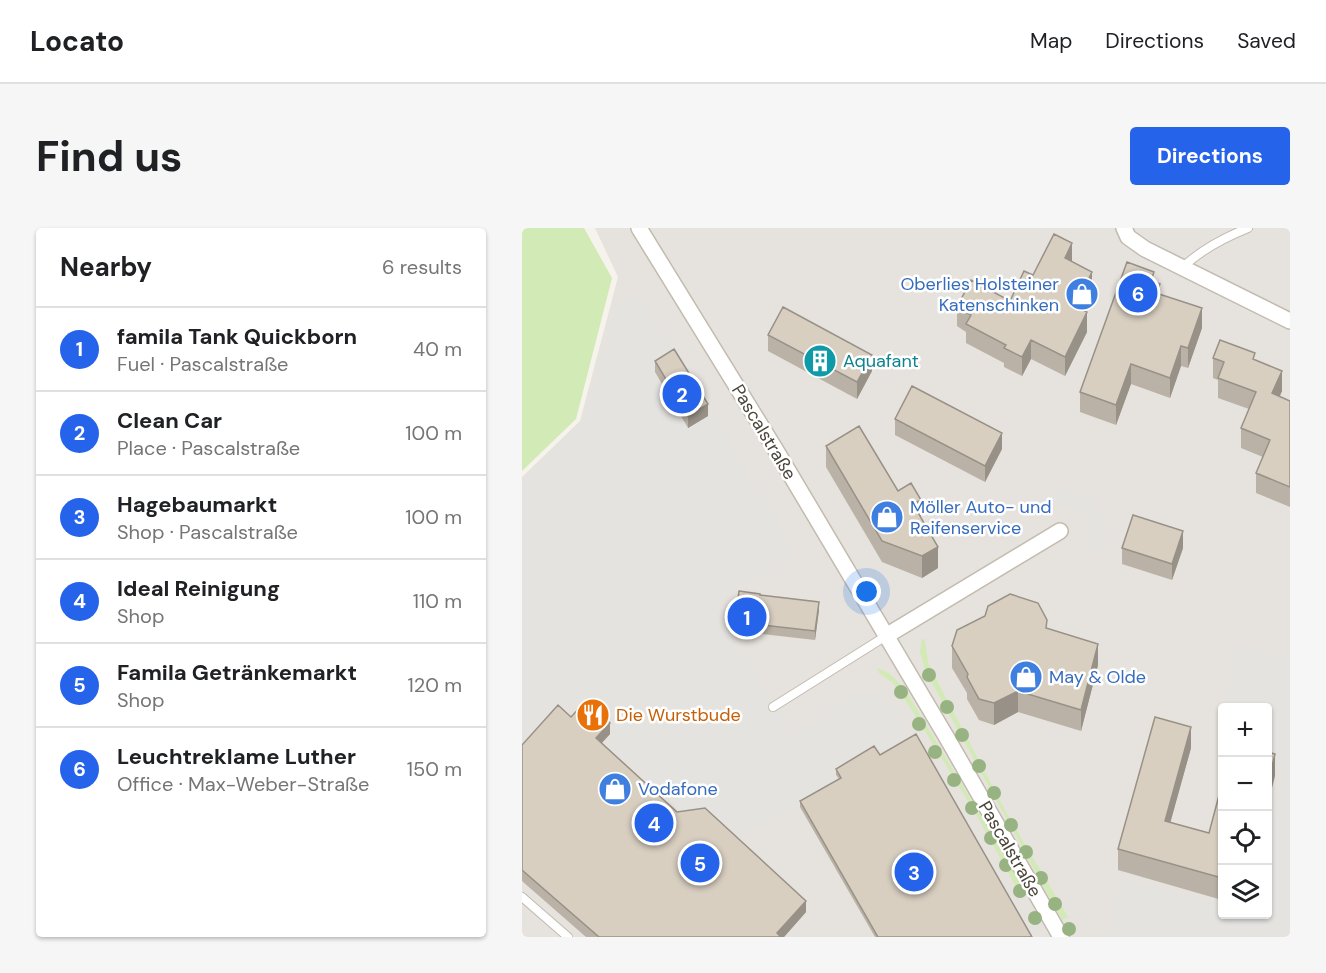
<!DOCTYPE html>
<meta charset="utf-8">
<style>
body{margin:0;font-family:"DM Sans",sans-serif;background:#f6f6f6;color:#202124}
.controls{position:absolute;right:18px;bottom:18px;display:grid;overflow:hidden;border-radius:6px;box-shadow:0 2px 4px #0004}
.controls button{width:54px;height:54px;display:grid;place-items:center;padding:0;border:0;border-bottom:2px solid #e0e0e0;background:#fff;color:#202124;font:30px sans-serif}
.you{position:absolute;left:345px;top:364px;width:21px;height:21px;margin:-15px;border:4px solid #fff;border-radius:50%;background:#1a73e8;box-shadow:0 0 0 9px #1a73e833}
.badge{display:grid;place-items:center;width:39px;height:39px;border-radius:50%;background:#2563eb;color:#fff;font-size:20px;font-weight:700}
.pin{position:absolute;translate:-50% -50%;border:3px solid #fff;box-shadow:0 2px 6px #0006}
.list{margin:0;padding:0;list-style:none}
h2{display:flex;justify-content:space-between;align-items:center;height:78px;margin:0;padding:0 24px;font-size:26px}
h2 small{font-size:20px;font-weight:400;color:#757577}
.list li{display:grid;grid-template-columns:39px 1fr auto;gap:18px;align-items:center;box-sizing:border-box;height:84px;padding:0 24px;border-top:2px solid #e0e0e0}
.list b{display:block;font-size:22px;white-space:nowrap}
.list p{margin:0;font-size:20px;white-space:nowrap;color:#757577}
.list em{font-size:20px;font-style:normal;color:#757577}
.icon{flex:none;width:33px;height:33px;fill:none;stroke:currentColor;stroke-width:2;stroke-linecap:round;stroke-linejoin:round}
.map{position:relative;flex:none;width:768px;height:709px;overflow:hidden;border-radius:6px}
header{display:flex;align-items:center;gap:36px;box-sizing:border-box;height:84px;padding:0 30px;background:#fff;border-bottom:2px solid #e0e0e0}
header strong{font-size:28px}
nav{display:flex;gap:33px;margin-inline-start:auto;font-size:21px}
.intro{display:flex;align-items:center;justify-content:space-between;box-sizing:border-box;height:144px;padding:0 36px}
h1{margin:0;font-size:42px}
.button{padding:15px 27px;border-radius:6px;background:#2563eb;color:#fff;font-size:21px;font-weight:700}
main{display:flex;gap:36px;padding:0 36px}
aside{flex:1;background:#fff;border-radius:6px;box-shadow:0 2px 4px #0004}
.map>svg:first-child{display:block}
</style>
<header>
<strong>Locato</strong>
<nav><a>Map</a><a>Directions</a><a>Saved</a></nav>
</header>
<div class="intro"><h1>Find us</h1><a class="button">Directions</a></div>
<main>
<aside>
<h2>Nearby<small>6 results</small></h2>
<ul class="list">
<li><span class="badge">1</span><div><b>famila Tank Quickborn</b><p>Fuel · Pascalstraße</p></div><em>40 m</em></li>
<li><span class="badge">2</span><div><b>Clean Car</b><p>Place · Pascalstraße</p></div><em>100 m</em></li>
<li><span class="badge">3</span><div><b>Hagebaumarkt</b><p>Shop · Pascalstraße</p></div><em>100 m</em></li>
<li><span class="badge">4</span><div><b>Ideal Reinigung</b><p>Shop</p></div><em>110 m</em></li>
<li><span class="badge">5</span><div><b>Famila Getränkemarkt</b><p>Shop</p></div><em>120 m</em></li>
<li><span class="badge">6</span><div><b>Leuchtreklame Luther</b><p>Office · Max-Weber-Straße</p></div><em>150 m</em></li>
</ul>
</aside>
<div class="map">
<svg width="768" height="709" viewBox="0 0 768 709">
<rect width="100%" height="100%" fill="#f6f3ec"/>
<path fill="#e6e2dd" fill-rule="evenodd" d="M73,0H768V709H0V249L58,193L96,49ZM700,479H746V686H700Z"/>
<path fill="#d2eab5" d="M0,0H62L90,50L54,191L0,243Z
M400,410L403,413L406,434L413,449L485,586L546,689L540,692L404,444L398,424Z
M355,440L367,445L382,460L505,665L499,668L455,588L390,482L371,455L357,445Z"/>
<path fill="#e5e3e0" d="M118,67L273,324L189,378L272,508L340,463L362,470L386,512L358,529L352,521L311,545L315,553L219,611L188,582L161,584L84,516L94,504L51,467L0,524V256L62,193L92,80Z
M540,263L558,265L573,275L584,295L586,308L582,324L565,321L568,309L567,296L557,282L540,277L515,284L511,274L523,267Z
M716,418L768,433V708L736,709L734,702L710,709H590L597,650L700,678V686H746V602L762,545L746,540V479H704Z"/>
<g fill="none" stroke-linecap="round" stroke-linejoin="round">
<defs>
<path id="lane" d="M661,39C680,21 701,10 726,0
M251,479L364,408
M0,669L46,709"/>
<path id="street" d="M117,0L255,224L425,510L539,709
M602,0L606,9L623,21L768,93
M364,408L538,303"/>
</defs>
<use href="#lane" stroke="#c2bbae" stroke-width="10"/>
<use href="#street" stroke="#c2bbae" stroke-width="18"/>
<use href="#lane" stroke="#fff" stroke-width="8"/>
<use href="#street" stroke="#fff" stroke-width="15"/>
</g>
<g fill="#97b381">
<circle cx="407" cy="447" r="7"/>
<circle cx="379" cy="464" r="7"/>
<circle cx="425" cy="479" r="7"/>
<circle cx="397" cy="496" r="7"/>
<circle cx="440" cy="507" r="7"/>
<circle cx="413" cy="524" r="7"/>
<circle cx="457" cy="538" r="7"/>
<circle cx="432" cy="552" r="7"/>
<circle cx="472" cy="565" r="7"/>
<circle cx="450" cy="580" r="7"/>
<circle cx="489" cy="597" r="7"/>
<circle cx="469" cy="610" r="7"/>
<circle cx="504" cy="624" r="7"/>
<circle cx="484" cy="637" r="7"/>
<circle cx="519" cy="650" r="7"/>
<circle cx="498" cy="663" r="7"/>
<circle cx="533" cy="676" r="7"/>
<circle cx="513" cy="690" r="7"/>
<circle cx="547" cy="701" r="7"/>
</g>
<path fill="#bab2a6" d="M550,34L570,63L561,82L565,104L543,148L509,131L500,148L482,139V135L444,115V104L435,98V79L488,73L511,47Z
M632,54L638,66L680,100L666,140L659,138L648,170L609,156L594,197L558,184V164Z
M246,107L350,143L335,171L246,123Z
M691,130L733,132L760,163L758,168L768,173V279L734,265V245L741,229L719,220V200L727,181L696,170V152L691,150Z
M133,133L186,188L166,200L133,144Z
M373,191L480,221L463,254L373,207Z
M304,218L376,263L399,289L416,340L400,350L360,334L304,239Z
M600,320H661L650,352L600,336Z
M238,367L297,382L293,412L213,403V394Z
M525,400L576,437L559,503L496,484L472,497L457,492L445,471V465L430,440V418Z
M88,506L80,515L155,584L284,684L262,709H64L0,653V517Z
M669,520L648,594L687,605L700,556V672L596,642V621Z
M358,527L510,709H353L278,579V573L317,551L314,547V541Z"/>
<path fill="#979187" d="M550,15V34L543,30Z
M570,44V63L553,98V78Z
M680,80V100L666,140V120Z
M565,84V104L543,148V129Z
M509,112V131L500,148V129Z
M659,118V138L648,170V150Z
M350,127V143L335,171V154Z
M609,136V156L594,197V177Z
M760,143V163L750,185V165Z
M186,176V188L166,200V188Z
M480,205V221L463,254V238Z
M399,272V293L391,276Z
M661,303V320L650,352V336Z
M416,319V340L400,350V328Z
M297,374V382L293,412V403Z
M576,416V437L559,503V482Z
M496,463V484L472,497V475Z
M88,495V506L74,521V510Z
M669,499V520L643,614V593Z
M753,526V548L746,576V555Z
M284,673V684L262,709H255V705Z"/>
<path fill="#d8cfc1" stroke="#979187" stroke-width="1.5" d="M532,6L550,15L543,30L570,44L553,78L565,84L543,129L509,112L500,129L482,120L484,117L444,96L449,87L435,79L449,52L488,73L502,43L511,47Z
M605,34L632,44L629,53L638,56L634,65L680,80L666,120L659,118L648,150L609,136L594,177L558,164Z
M261,79L350,127L335,154L246,107Z
M698,112L733,125L731,131L760,143L750,165L768,173V259L734,245L748,212L719,200L734,164L696,150L702,134L691,130Z
M152,121L186,176L166,188L133,133Z
M390,158L480,205L463,238L373,191Z
M337,198L376,263L389,255L399,272L391,276L416,319L400,328L360,313L304,218Z
M611,287L661,303L650,336L600,320Z
M217,363L238,366V367L297,374L293,403L213,394Z
M488,366L516,375L525,392L524,400L576,416L559,482L496,463L472,475L457,471L445,449L446,446L430,418L435,402L463,388L466,378Z
M64,473L88,495L74,510L155,584L183,580L284,673L255,705L259,709H77L0,642V517L36,477L49,489Z
M633,489L669,499L643,593L687,605L700,556V650L596,621Z
M394,506L510,709H356L278,573L319,550L314,541L352,518L358,527Z
M746,524L753,526L746,555Z"/>
<defs>
<symbol id="shop-disc" viewBox="-11 -11 22 22"><circle r="9.5" fill="#3f7fe0" stroke="#fff"/><path d="M-5-2.5h2.3a2.7 3.5 0 0 1 5.4 0H5L5.5 6h-11ZM-1.5-2.5h3a1.5 2.3 0 0 0-3 0Z" fill="#fff"/></symbol>
<symbol id="building-disc" viewBox="-11 -11 22 22"><circle r="9.5" fill="#0f9aa8" stroke="#fff"/><path d="M-4-6H4V6H1V3H-1V6H-4ZM-2.5-4.3h1.7v1.8h-1.7ZM.8-4.3h1.7v1.8H.8ZM-2.5-1h1.7V.8h-1.7ZM.8-1h1.7V.8H.8Z" fill="#fff"/></symbol>
<symbol id="restaurant-disc" viewBox="-11 -11 22 22"><circle r="9.5" fill="#e8710a" stroke="#fff"/><path d="M-5-6h1v4h1v-4h1v4h1v-4h1v5L-1.5 .5V6h-2V.5L-5-1ZM5-6V6H3V1.5H1.5Q1.5-4 5-6Z" fill="#fff"/></symbol>
</defs>
<g fill-rule="evenodd">
<use href="#shop-disc" x="541" y="47" width="38" height="38"/>
<use href="#building-disc" x="279" y="114" width="38" height="38"/>
<use href="#shop-disc" x="346" y="270" width="38" height="38"/>
<use href="#shop-disc" x="485" y="430" width="38" height="38"/>
<use href="#restaurant-disc" x="52" y="468" width="38" height="38"/>
<use href="#shop-disc" x="74" y="542" width="38" height="38"/>
</g>
<g text-anchor="middle" stroke-width="5" stroke-linejoin="round" paint-order="stroke">
<g font-size="18" fill="#366cbe" stroke="#fff" text-anchor="start">
<text x="537" y="62" text-anchor="end">Oberlies Holsteiner<tspan x="537" dy="21">Katenschinken</tspan></text>
<text x="388" y="285">Möller Auto- und<tspan x="388" dy="21">Reifenservice</tspan></text>
<text x="527" y="455">May &amp; Olde</text>
<text x="116" y="567">Vodafone</text>
</g>
<g font-size="18" fill="#0d838f" stroke="#fff" text-anchor="start">
<text x="321" y="139">Aquafant</text>
</g>
<g font-size="18" fill="#4b4439" stroke="#fff">
<text transform="translate(242 204) rotate(59)" y="6">Pascalstraße</text>
<text transform="translate(488 621) rotate(60)" y="6">Pascalstraße</text>
</g>
<g font-size="18" fill="#c56008" stroke="#fff" text-anchor="start">
<text x="94" y="493">Die Wurstbude</text>
</g>
</g>
</svg>
<div class="controls">
<button>+</button>
<button>−</button>
<button><svg class="icon" aria-label="locate" viewBox="0 0 24 24"><circle cx="12" cy="12" r="6"/><path d="M12 2v4M12 18v4M2 12h4M18 12h4"/></svg></button>
<button><svg class="icon" aria-label="layers" viewBox="0 0 24 24"><path d="M12 4l9 5-9 5-9-5zM3 14l9 5 9-5"/></svg></button>
</div>
<div class="you"></div>
<div class="pin badge" style="left:225px;top:389px">1</div>
<div class="pin badge" style="left:160px;top:166px">2</div>
<div class="pin badge" style="left:392px;top:644px">3</div>
<div class="pin badge" style="left:132px;top:595px">4</div>
<div class="pin badge" style="left:178px;top:635px">5</div>
<div class="pin badge" style="left:616px;top:65px">6</div>
</div>
</main>
